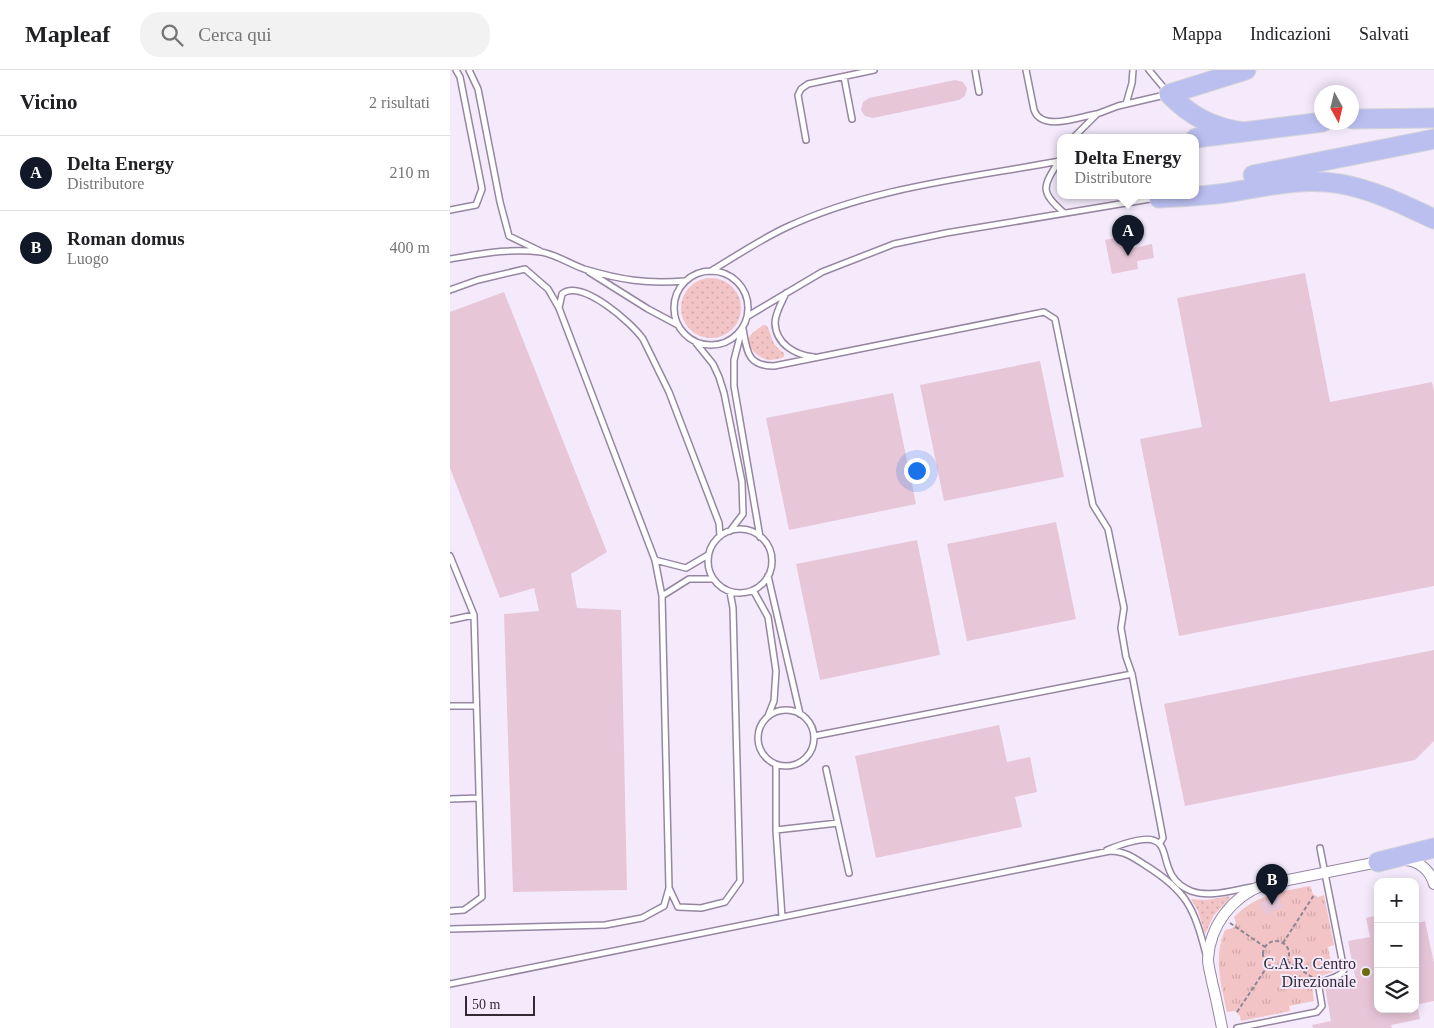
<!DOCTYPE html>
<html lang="it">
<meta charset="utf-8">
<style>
body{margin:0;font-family:Georgia,serif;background:#f2f2f2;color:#202124}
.controls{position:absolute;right:15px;bottom:15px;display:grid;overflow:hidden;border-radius:10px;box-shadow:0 2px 12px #0003}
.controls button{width:45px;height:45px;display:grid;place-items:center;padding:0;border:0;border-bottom:1px solid #e0e0e0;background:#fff;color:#202124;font:25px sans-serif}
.compass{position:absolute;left:864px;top:15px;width:45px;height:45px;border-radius:50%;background:#fff;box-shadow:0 2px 12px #0003;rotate:172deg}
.scale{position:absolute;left:15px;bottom:12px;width:70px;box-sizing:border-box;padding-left:5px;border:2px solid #322b36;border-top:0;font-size:14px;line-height:18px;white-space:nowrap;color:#322b36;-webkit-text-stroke:4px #f4eafc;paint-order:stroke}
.you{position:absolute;left:466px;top:400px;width:18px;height:18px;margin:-12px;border:4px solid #fff;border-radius:50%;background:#1a73e8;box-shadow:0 0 0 8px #1a73e833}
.badge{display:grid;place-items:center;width:32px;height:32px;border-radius:50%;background:#111827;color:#fff;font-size:16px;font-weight:700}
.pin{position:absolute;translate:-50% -41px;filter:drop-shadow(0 1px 2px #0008)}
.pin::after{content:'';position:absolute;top:26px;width:18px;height:15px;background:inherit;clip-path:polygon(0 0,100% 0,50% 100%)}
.popup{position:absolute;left:607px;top:64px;width:142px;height:65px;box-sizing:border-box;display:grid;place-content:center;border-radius:10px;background:#fff;filter:drop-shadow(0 1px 4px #0005);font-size:16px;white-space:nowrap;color:#757577}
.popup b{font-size:19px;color:#202124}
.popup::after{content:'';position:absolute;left:50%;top:100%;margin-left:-10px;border:10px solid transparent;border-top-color:#fff}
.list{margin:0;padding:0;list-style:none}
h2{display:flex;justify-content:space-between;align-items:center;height:65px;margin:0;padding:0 20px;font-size:21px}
h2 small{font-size:16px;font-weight:400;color:#757577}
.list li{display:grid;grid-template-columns:32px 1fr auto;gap:15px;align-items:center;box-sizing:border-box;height:75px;padding:0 20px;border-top:1px solid #e0e0e0}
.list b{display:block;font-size:19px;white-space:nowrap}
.list p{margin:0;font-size:16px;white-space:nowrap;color:#757577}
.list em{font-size:16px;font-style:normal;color:#757577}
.icon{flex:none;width:28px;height:28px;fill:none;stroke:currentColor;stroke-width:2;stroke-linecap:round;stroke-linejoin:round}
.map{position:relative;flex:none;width:984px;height:958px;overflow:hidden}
header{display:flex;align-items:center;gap:30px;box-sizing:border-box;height:70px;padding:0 25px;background:#fff;border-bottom:1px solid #e0e0e0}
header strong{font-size:24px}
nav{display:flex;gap:28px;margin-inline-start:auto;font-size:18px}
.search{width:350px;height:45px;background:#f2f2f2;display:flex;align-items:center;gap:12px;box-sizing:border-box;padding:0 18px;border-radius:20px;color:#757577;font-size:19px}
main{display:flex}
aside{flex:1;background:#fff}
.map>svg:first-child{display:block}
</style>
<header>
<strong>Mapleaf</strong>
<div class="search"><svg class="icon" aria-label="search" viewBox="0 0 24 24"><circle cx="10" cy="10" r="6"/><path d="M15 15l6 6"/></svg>Cerca qui</div>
<nav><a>Mappa</a><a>Indicazioni</a><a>Salvati</a></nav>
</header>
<main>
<aside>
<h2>Vicino<small>2 risultati</small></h2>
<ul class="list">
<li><span class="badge">A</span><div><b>Delta Energy</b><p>Distributore</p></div><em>210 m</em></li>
<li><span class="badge">B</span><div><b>Roman domus</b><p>Luogo</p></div><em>400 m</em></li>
</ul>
</aside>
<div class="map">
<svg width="984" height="958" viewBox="0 0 984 958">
<defs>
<pattern id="grass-dots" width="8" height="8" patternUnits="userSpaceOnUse" patternTransform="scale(1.25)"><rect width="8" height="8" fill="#f3c4c6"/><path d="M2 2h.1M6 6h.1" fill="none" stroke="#d1a9ab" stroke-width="1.8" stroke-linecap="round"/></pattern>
<pattern id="park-tufts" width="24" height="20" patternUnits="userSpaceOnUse" patternTransform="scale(1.25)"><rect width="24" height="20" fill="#f3c4c6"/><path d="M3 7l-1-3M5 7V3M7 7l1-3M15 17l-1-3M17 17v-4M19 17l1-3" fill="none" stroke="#d1a9ab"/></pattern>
</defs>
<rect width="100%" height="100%" fill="#f4eafc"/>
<path fill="url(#grass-dots)" d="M231 238a30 30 0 1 1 60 0a30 30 0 1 1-60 0Z
M313,255H316C324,266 318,272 334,283V287C329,289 323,290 318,290C308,288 294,276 300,266C303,262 309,258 313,255Z
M779,826L780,828L764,845L755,864L748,841L741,829L757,830Z"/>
<path fill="url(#park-tufts)" d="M860,816L863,824L868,827L874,825L884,875L878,877L883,902C863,907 861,911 864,931L839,936L840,941L791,951L790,946L785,941L777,942C771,914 763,887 775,860L783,858L786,853L784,847C807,824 830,822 860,816Z"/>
<path fill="#e7c6d8" d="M505,10L513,12L517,18L515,26L509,30L423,48L415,46L411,40L413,32L419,28Z
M679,153L684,178L702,174L704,188L687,191L688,199L662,204L655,170L670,167L668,155Z
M855,203L880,332L982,312L984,321V516L729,566L690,369L752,357L727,228Z
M54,222L157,482L121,504L127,538L171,540L177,820L63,822L54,544L89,541L84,518L50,528L0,398V242Z
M590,291L614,407L494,431L470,315Z
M443,323L466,434L339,460L316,348Z
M606,452L626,549L517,571L497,474Z
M467,470L490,585L370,610L346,494Z
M984,580V671L965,690L735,736L714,634Z
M549,655L557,692L580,687L587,722L565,727L572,757L426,788L405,686Z
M829,826L833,838L814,844L810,832Z
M928,845V939H968L970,949L941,955L942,958H863L862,955L881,951L875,917L906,911L898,871L920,867L916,848Z
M975,851L984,893V931L965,935V854Z"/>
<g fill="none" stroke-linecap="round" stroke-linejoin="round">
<defs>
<path id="lane" d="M19,0L28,19L50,132L59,166L90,181
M525,0L529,22
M576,0L584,40C592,62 629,47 646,44
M394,7L402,49
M676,34L682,13L683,0
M624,67L647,44L668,36L719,24L699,0
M356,70L348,25L351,19L358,14L424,0
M609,91C592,118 590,121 614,143
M0,140L26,135L32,119L10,7L6,0
M0,189C31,184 59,178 91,182C105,184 120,194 134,199C171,210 196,214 235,211
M224 238a37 37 0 1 1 74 0a37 37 0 1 1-74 0Z
M261,201C286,186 311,169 337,157C423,117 519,108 610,91
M139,202L198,239L228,255
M0,220L28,210L75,199L98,219L109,238L205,490L212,526L219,818L214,836L192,848L155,855L0,859
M336,223C332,232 325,243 325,253C326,274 345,285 364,287
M109,238L112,224C131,208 182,253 193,269L219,322L269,453L270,466
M298,246L372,202L444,174L496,163L706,128
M293,259C297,281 297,296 324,296L594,242L605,249L643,435L658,459L674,538L671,558L676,587L682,604L364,666
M291,263L284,290V316L310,467
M246,273L263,294L269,307L274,323L292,412L293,444L280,461
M258 491a32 32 0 1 1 64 0a32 32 0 1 1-64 0Z
M0,486L24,545L32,827L14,840L0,841
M205,490L236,498L258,485
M318,506L350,644
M303,520L318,547L326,601L324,631L318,646
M212,526L239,509H263
M0,550L24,545
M682,604L713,768L710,773
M0,636H26
M308 668a28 28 0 1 1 56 0a28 28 0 1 1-56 0Z
M326,695V760L332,847
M376,699L399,803
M0,729L29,728
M326,760L388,753
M657,780C742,746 694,802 741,821C760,828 783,820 802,817
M219,818L228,837L251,838L275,832L290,811L283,538L280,522
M0,914L660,781C674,781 683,787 695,795C737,821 744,838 756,884
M787,958L867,942L872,936L869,918L871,913C878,908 890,908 894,900L870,778"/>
<path id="street" d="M955,790C969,791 980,800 984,814
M772,958C769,943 766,927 762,912C761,905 758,896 758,889C760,855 782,827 813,815L933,791"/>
<path id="highway" d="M902,49L984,48
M794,62C763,58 740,46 719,24L796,0
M746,68L873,52
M803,105L984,69
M709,128C734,127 758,126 782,122C819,116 853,107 891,114C924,120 954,135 984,149
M928,792L984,778"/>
</defs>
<use href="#lane" stroke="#9686a1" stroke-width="8"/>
<use href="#street" stroke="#9686a1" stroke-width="12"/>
<use href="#highway" stroke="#d6d5d7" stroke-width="21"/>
<path stroke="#8f8695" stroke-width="2" stroke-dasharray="4 2.5" stroke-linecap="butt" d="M780,853L815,877
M813 884a13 13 0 1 1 26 0a13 13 0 1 1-26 0Z
M833,873L864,825
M837,891L865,909
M787,942L819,894"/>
<use href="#lane" stroke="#fff" stroke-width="5"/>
<use href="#street" stroke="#fff" stroke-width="10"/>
<use href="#highway" stroke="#babff0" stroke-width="19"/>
</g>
<circle fill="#6e6f11" stroke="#f4eafc" stroke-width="2" cx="916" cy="902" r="5"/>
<g text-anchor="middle" stroke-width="4" stroke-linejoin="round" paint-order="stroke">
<g font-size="16" fill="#322b36" stroke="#f4eafc" text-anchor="end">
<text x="906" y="899">C.A.R. Centro<tspan x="906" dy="18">Direzionale</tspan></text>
</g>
</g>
</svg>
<div class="controls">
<button>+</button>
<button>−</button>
<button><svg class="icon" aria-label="layers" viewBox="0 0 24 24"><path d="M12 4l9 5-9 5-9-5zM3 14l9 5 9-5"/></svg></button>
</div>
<svg class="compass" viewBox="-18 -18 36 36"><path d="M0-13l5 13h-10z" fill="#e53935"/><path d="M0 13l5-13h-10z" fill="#757577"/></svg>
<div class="scale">50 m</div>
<div class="you"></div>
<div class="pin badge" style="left:678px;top:186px">A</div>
<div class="popup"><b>Delta Energy</b>Distributore</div>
<div class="pin badge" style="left:822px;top:835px">B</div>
</div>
</main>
